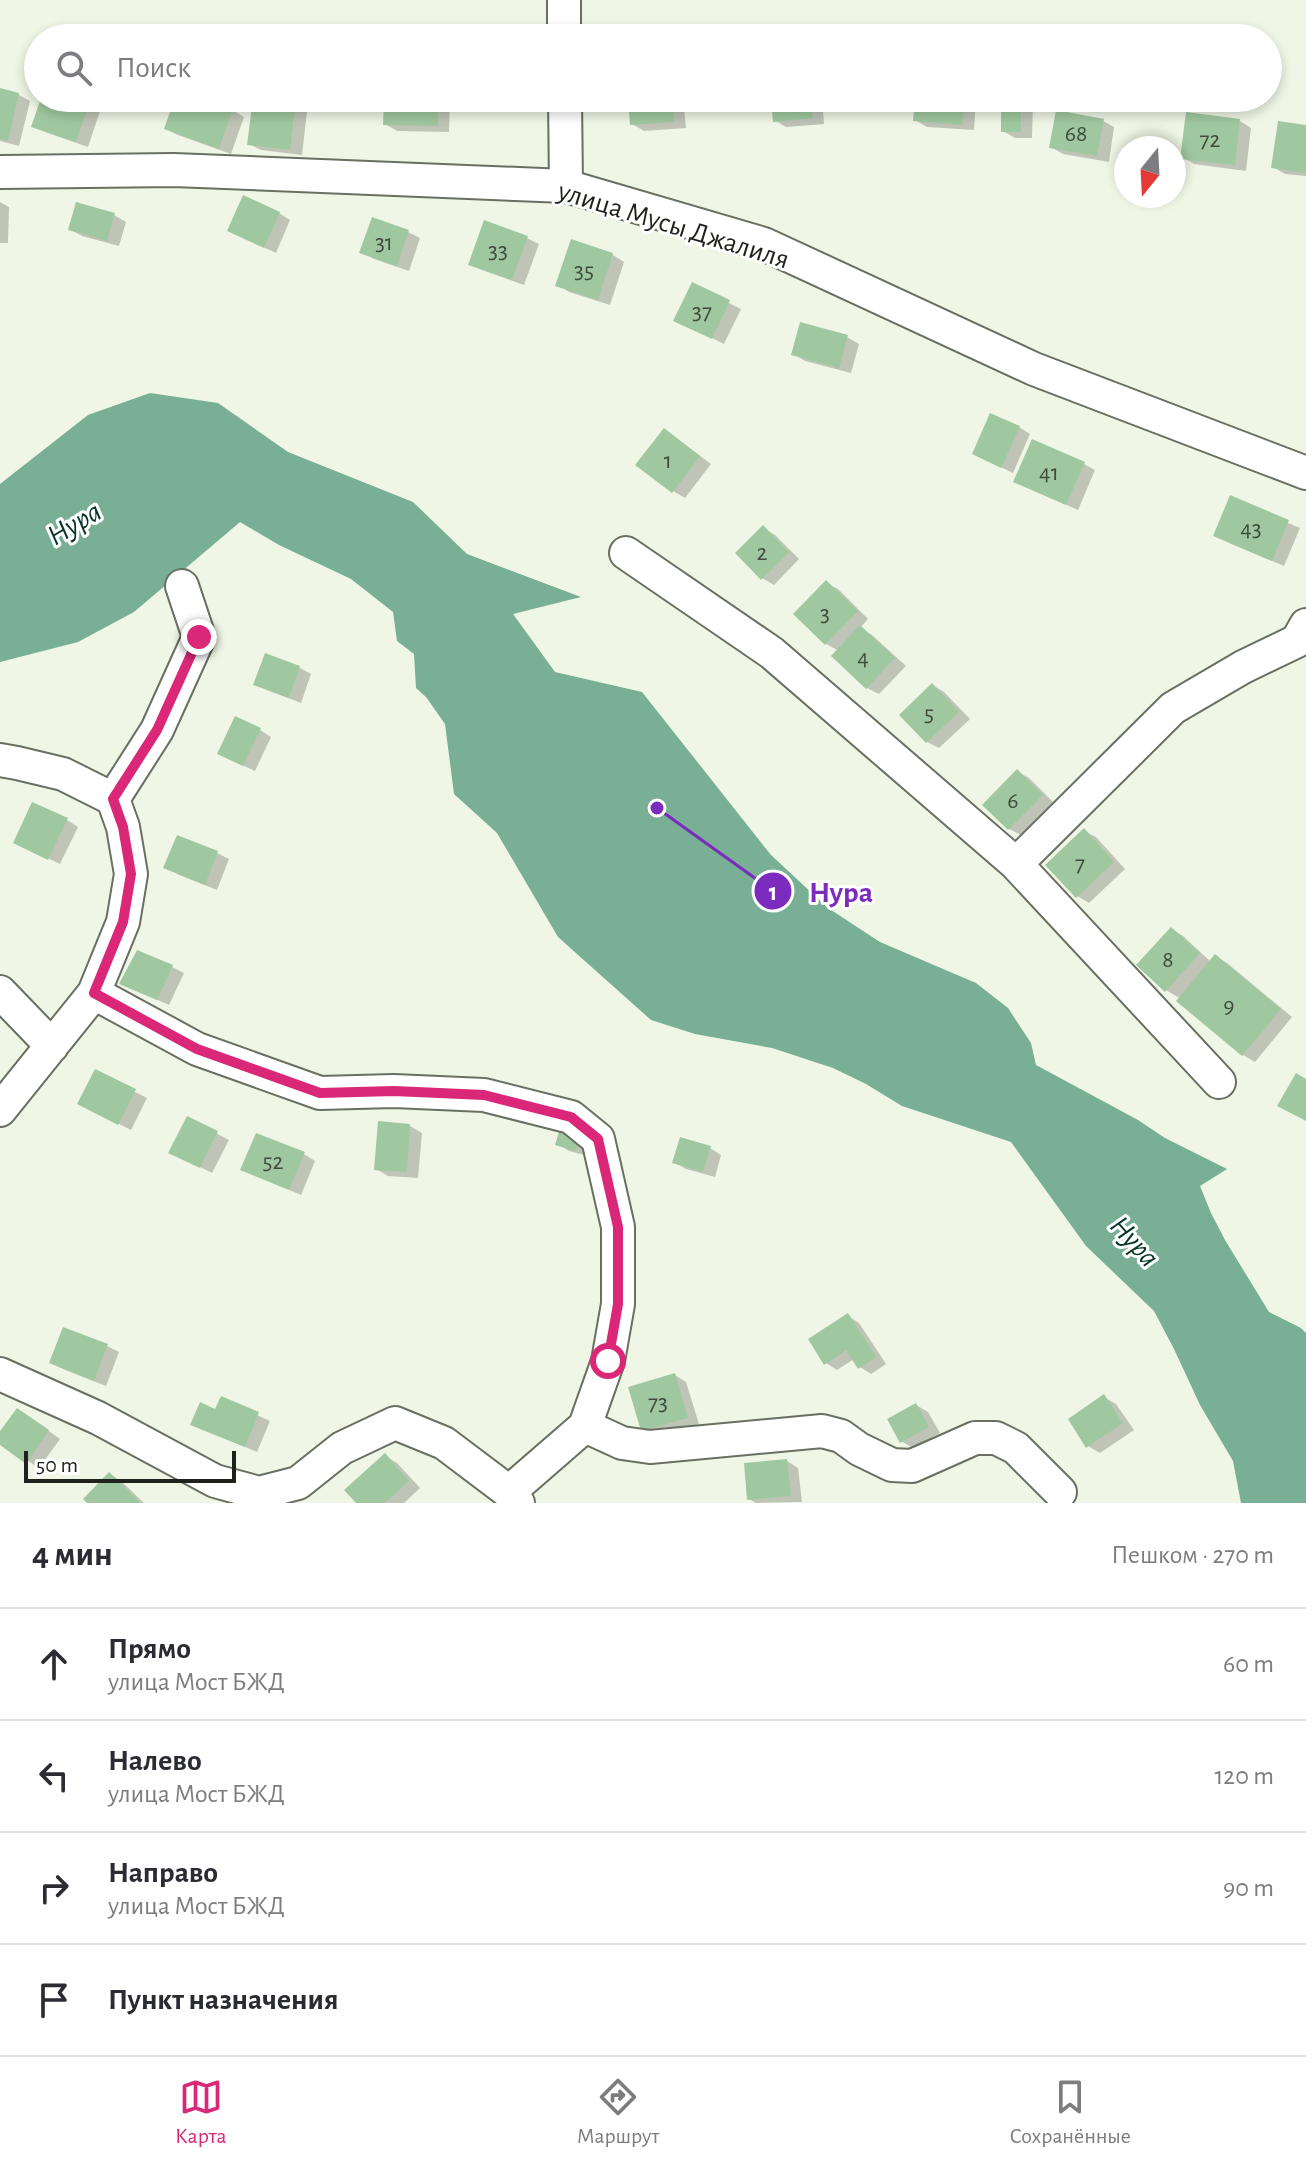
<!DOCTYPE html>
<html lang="ru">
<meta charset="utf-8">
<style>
body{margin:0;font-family:"Alegreya Sans",sans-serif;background:#f2f2f3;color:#2b2b33}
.compass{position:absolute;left:1114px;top:136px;width:72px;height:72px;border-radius:50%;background:#fff;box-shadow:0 4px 12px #0003;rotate:198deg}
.scale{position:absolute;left:24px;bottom:20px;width:212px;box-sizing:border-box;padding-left:8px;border:4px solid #1f221c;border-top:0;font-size:22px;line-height:28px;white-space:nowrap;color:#1f221c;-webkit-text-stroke:6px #fff;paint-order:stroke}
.stop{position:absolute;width:24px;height:24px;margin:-18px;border:6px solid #db2777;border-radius:50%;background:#fff}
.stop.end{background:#db2777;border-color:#fff;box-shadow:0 2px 8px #0008}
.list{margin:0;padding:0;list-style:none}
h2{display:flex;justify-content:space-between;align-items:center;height:104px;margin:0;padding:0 32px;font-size:34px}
h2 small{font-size:26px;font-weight:400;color:#7c7c81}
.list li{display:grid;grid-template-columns:52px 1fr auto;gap:24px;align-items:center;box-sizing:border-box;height:112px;padding:0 32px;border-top:2px solid #e1e1e2}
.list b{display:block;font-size:30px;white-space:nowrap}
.list p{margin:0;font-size:26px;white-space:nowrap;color:#7c7c81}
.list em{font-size:26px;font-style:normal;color:#7c7c81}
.icon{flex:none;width:44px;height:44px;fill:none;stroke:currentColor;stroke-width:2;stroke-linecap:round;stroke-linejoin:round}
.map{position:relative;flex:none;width:1306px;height:1503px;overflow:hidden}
.search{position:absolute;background:#fff;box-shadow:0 4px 12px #0003;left:24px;right:24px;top:24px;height:88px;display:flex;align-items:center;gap:20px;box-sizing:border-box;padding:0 28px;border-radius:44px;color:#7c7c81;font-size:30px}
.sheet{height:552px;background:#fff}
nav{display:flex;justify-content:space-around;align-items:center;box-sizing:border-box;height:112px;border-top:2px solid #e1e1e2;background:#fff;font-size:22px;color:#7c7c81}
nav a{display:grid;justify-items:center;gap:4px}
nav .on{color:#db2777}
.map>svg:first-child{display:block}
</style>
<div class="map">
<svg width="1306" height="1503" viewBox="0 0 1306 1503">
<rect width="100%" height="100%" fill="#eff6e5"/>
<path fill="#79af95" d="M150,393L218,403L288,452L413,502L467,554L581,597L513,614L555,672L642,692L771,855L828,908L880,942L976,983L1008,1008L1031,1043L1036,1065L1138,1120L1165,1138L1227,1169L1200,1186L1211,1213L1225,1240L1269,1312L1301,1328L1306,1333V1503H1241L1233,1461L1200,1405L1174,1349L1154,1311L1086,1246L1011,1142L902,1106L866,1084L833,1068L772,1048L695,1034L651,1020L558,937L497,833L454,794L445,724L426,697L416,688L414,654L397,641L393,612L351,579L279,545L240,522L134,612L78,642L0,662V484L88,415Z"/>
<path fill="#0003" d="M0,90L19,95L30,101L19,146L0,141Z
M43,98H90L102,105L88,147L45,132L33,126Z
M177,98H198L232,110L244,117L231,154L178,135L166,129Z
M255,98H299L308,103L302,155L261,150L249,144Z
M386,98H450L449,132L397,131L385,124Z
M630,98H683L686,128L644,131L632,124Z
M773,98H822L824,124L786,127L774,120Z
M917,98H976L974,130L927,127L915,120Z
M1003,98H1021L1033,105L1032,138H1015L1003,131Z
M1103,121L1114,127L1109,162L1063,154L1051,147Z
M1240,121L1251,128L1246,171L1194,164L1182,157Z
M1306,127V176L1285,174L1273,167Z
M0,202L9,207L8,243H0Z
M279,213L290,220L276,253L241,237Z
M114,215L126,222L119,246L82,236L70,229Z
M408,232L420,238L409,271L374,259L362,252Z
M527,238L539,244L524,285L482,270L470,264Z
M572,242L613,255L624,262L610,305L569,292L558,285Z
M693,285L741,309L724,344L688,326Z
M847,337L859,344L851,373L805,361L794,354Z
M1019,427L1030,434L1013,473L986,460Z
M676,438L711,464L685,498L673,491Z
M1084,464L1095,470L1078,510L1028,488Z
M1231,498L1300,528L1284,566L1227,542Z
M763,528L775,535L799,559L774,585L762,578Z
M826,583L838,589L868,619L860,628L872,635L906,666L879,694L867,688L839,651L826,644L796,614Z
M266,655L300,668L311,674L301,703L267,690L256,684Z
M932,685L944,692L970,719L939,748L927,742Z
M260,730L271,737L255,771L231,760Z
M1018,772L1029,778L1053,802L1021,835L1009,829Z
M67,820L78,827L60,864L27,848Z
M1084,831L1096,837L1125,869L1089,903L1077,896Z
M217,853L229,859L217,890L177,874Z
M1172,929L1183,936L1211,962L1216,957L1227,963L1292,1017L1255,1062L1243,1055L1179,1001L1181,999L1166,990Z
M172,967L184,973L169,1005L133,989Z
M96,1072L147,1098L131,1130L91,1110Z
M187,1118L229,1140L212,1173L182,1158Z
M410,1126L422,1133L418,1178L388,1176L376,1169Z
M580,1135L588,1156L569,1151L557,1144Z
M710,1148L721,1155L715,1177L686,1169L674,1162Z
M304,1154L315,1161L301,1195L255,1175Z
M848,1316L859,1323L886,1364L871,1374L860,1367L854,1359L837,1370L826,1363Z
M107,1346L119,1352L106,1386L63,1369L51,1363Z
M675,1375L686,1382L699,1424L654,1437L642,1430Z
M1104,1397L1116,1404L1134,1430L1100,1453L1088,1446Z
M222,1399L270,1421L257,1452L204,1430Z
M916,1405L928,1412L940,1433L913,1448L901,1441Z
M29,1417L60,1439L39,1468L0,1443V1435Z
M385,1456L397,1463L420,1488L404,1503H359Z
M787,1461L798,1468L802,1502L756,1503L749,1499Z
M110,1474L121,1481L144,1503H90Z"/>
<path fill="#a0c8a0" d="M0,88L19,93L8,141L0,139Z
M41,98H91L76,142L31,127Z
M175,98H204L233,108L219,149L164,129Z
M253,98H296L290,150L247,145Z
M384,98H438V126L383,125Z
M628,98H673L674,122L630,125Z
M771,98H811L813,118L773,122Z
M915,98H964L962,125L913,121Z
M1001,98H1021V132H1001Z
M1056,110L1104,119L1097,156L1049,148Z
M1186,112L1240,119L1235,165L1180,159Z
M1278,121L1306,125V173L1271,168Z
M243,195L280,212L264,248L227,231Z
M76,202L115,213L107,241L68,230Z
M372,217L409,230L397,266L359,253Z
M484,220L528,236L512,280L468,265Z
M571,239L613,253L598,300L555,286Z
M692,282L730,300L712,339L673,321Z
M800,322L848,335L839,368L791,355Z
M990,413L1020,426L1001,468L972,454Z
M664,428L700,456L672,493L635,465Z
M1032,439L1085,462L1066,505L1013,482Z
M1230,495L1289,520L1272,561L1213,536Z
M763,525L789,552L761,580L735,553Z
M826,580L858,611L825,645L793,614Z
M860,625L895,658L866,689L831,656Z
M265,653L300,666L289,698L253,685Z
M932,683L959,712L926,743L899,715Z
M235,716L261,728L243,766L217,754Z
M1017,769L1043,795L1008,830L982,805Z
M32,802L68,818L48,860L13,843Z
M1084,828L1114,862L1076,898L1045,865Z
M177,835L218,851L205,885L163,868Z
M1171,927L1200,953L1165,992L1136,965Z
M137,950L173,965L157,1000L119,984Z
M1215,954L1281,1009L1242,1056L1176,1001Z
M95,1069L136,1089L118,1125L77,1104Z
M1296,1073L1306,1079V1121L1277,1106Z
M187,1116L218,1131L200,1168L168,1153Z
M378,1121L410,1124L407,1172L374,1170Z
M560,1128L580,1133L576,1151L555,1145Z
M256,1133L305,1152L289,1190L240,1170Z
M680,1137L711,1146L703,1172L672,1163Z
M848,1313L876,1357L858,1369L846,1350L824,1365L808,1339Z
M63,1327L108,1344L94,1381L49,1363Z
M675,1373L688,1418L641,1431L628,1387Z
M1104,1394L1123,1423L1086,1448L1068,1419Z
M221,1396L259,1412L245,1447L190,1425L200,1402L215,1409Z
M916,1403L929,1427L900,1443L887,1419Z
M17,1408L49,1430L26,1464L0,1445V1431Z
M385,1453L409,1481L385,1503H356L344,1490Z
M787,1459L791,1496L747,1500L744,1463Z
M109,1472L141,1503H87L83,1499Z"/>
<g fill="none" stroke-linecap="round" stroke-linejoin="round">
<defs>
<path id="minor" d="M564,0V38
M565,98L566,186
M0,172L174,170L566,186L764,244L1034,369L1306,473
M626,553L772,653L1016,864L1219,1082
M0,760L17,763L63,774L113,799L123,827L131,874L123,922L94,993L0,1110
M113,799L157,730L199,637L182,586
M1016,864L1173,708L1243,667L1297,641L1306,625
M0,992L52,1046
M94,993L197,1049L320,1093L394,1091L484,1095L571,1117L598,1139L618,1227V1304L608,1361L585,1426L509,1492
M0,1374L98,1418L215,1481L259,1493L298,1483L342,1448L395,1423L444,1443L509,1492L518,1503
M585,1426L622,1443L650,1447L822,1431L841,1436L859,1449L892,1465L912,1466L975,1438H996L1016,1448L1060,1492"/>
</defs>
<use href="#minor" stroke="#696f61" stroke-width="36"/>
<use href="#minor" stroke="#fff" stroke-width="32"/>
</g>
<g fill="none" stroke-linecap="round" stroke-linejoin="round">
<path stroke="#db2777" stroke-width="10" d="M199,637L157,730L113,799L123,827L131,874L123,922L94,993L197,1049L320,1093L394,1091L484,1095L571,1117L598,1139L618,1227V1304L608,1361"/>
</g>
<g text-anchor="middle" stroke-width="6" stroke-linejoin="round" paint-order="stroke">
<g font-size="24" fill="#3f4c3d">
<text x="1076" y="141">68</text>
<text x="1210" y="147">72</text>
<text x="384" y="250">31</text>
<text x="498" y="258">33</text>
<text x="584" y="278">35</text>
<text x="702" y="319">37</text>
<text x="668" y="468">1</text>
<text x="1049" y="480">41</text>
<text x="1251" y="536">43</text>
<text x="762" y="560">2</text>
<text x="825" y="621">3</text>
<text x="863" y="665">4</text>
<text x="929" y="721">5</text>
<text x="1013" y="808">6</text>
<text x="1080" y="871">7</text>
<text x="1168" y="967">8</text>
<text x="1229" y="1013">9</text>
<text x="273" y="1169">52</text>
<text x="658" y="1410">73</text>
</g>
<g font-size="28" fill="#1f221c" stroke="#fff">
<text transform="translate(674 224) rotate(17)" y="10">улица Мусы Джалиля</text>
</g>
<g font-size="30" font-style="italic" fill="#073726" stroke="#fff">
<text transform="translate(74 523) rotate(-31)" y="10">Нура</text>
<text transform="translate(1135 1241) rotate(48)" y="10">Нура</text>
</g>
</g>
<path fill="none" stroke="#7b2cbf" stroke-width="3" d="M657 808L773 891"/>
<g fill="#7b2cbf" stroke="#fff" stroke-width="3">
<circle cx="657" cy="808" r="8"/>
<circle cx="773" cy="891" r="20"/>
</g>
<g font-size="24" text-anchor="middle" font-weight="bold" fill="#fff">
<text x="773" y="900">1</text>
</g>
<g font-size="30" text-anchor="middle" font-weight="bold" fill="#7b2cbf" stroke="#fff" stroke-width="6" stroke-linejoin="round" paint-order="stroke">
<text x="841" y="902">Нура</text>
</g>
</svg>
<svg class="compass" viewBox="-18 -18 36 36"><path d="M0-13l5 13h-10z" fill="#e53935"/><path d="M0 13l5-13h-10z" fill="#7c7c81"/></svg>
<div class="scale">50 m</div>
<div class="stop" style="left:608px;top:1361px"></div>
<div class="stop end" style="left:199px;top:637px"></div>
<div class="search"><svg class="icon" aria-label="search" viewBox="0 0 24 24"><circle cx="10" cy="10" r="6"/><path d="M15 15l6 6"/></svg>Поиск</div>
</div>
<section class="sheet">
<h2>4 мин<small>Пешком · 270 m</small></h2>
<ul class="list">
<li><svg class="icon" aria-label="ahead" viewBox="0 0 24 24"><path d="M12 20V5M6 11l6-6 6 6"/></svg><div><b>Прямо</b><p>улица Мост БЖД</p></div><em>60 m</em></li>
<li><svg class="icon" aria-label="left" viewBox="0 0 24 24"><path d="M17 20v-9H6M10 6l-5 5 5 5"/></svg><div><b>Налево</b><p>улица Мост БЖД</p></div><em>120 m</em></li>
<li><svg class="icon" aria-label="right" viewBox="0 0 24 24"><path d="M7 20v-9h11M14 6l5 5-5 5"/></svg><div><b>Направо</b><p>улица Мост БЖД</p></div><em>90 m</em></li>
<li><svg class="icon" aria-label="arrive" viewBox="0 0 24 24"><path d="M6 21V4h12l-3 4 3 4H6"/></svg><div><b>Пункт назначения</b></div></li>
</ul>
</section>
<nav>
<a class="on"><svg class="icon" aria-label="map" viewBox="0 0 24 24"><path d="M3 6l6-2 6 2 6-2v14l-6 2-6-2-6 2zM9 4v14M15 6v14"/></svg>Карта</a>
<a><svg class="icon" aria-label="directions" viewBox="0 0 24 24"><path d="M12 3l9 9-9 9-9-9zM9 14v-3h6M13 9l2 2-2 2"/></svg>Маршрут</a>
<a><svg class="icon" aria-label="saved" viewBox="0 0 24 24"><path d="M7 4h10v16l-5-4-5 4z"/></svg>Сохранённые</a>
</nav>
